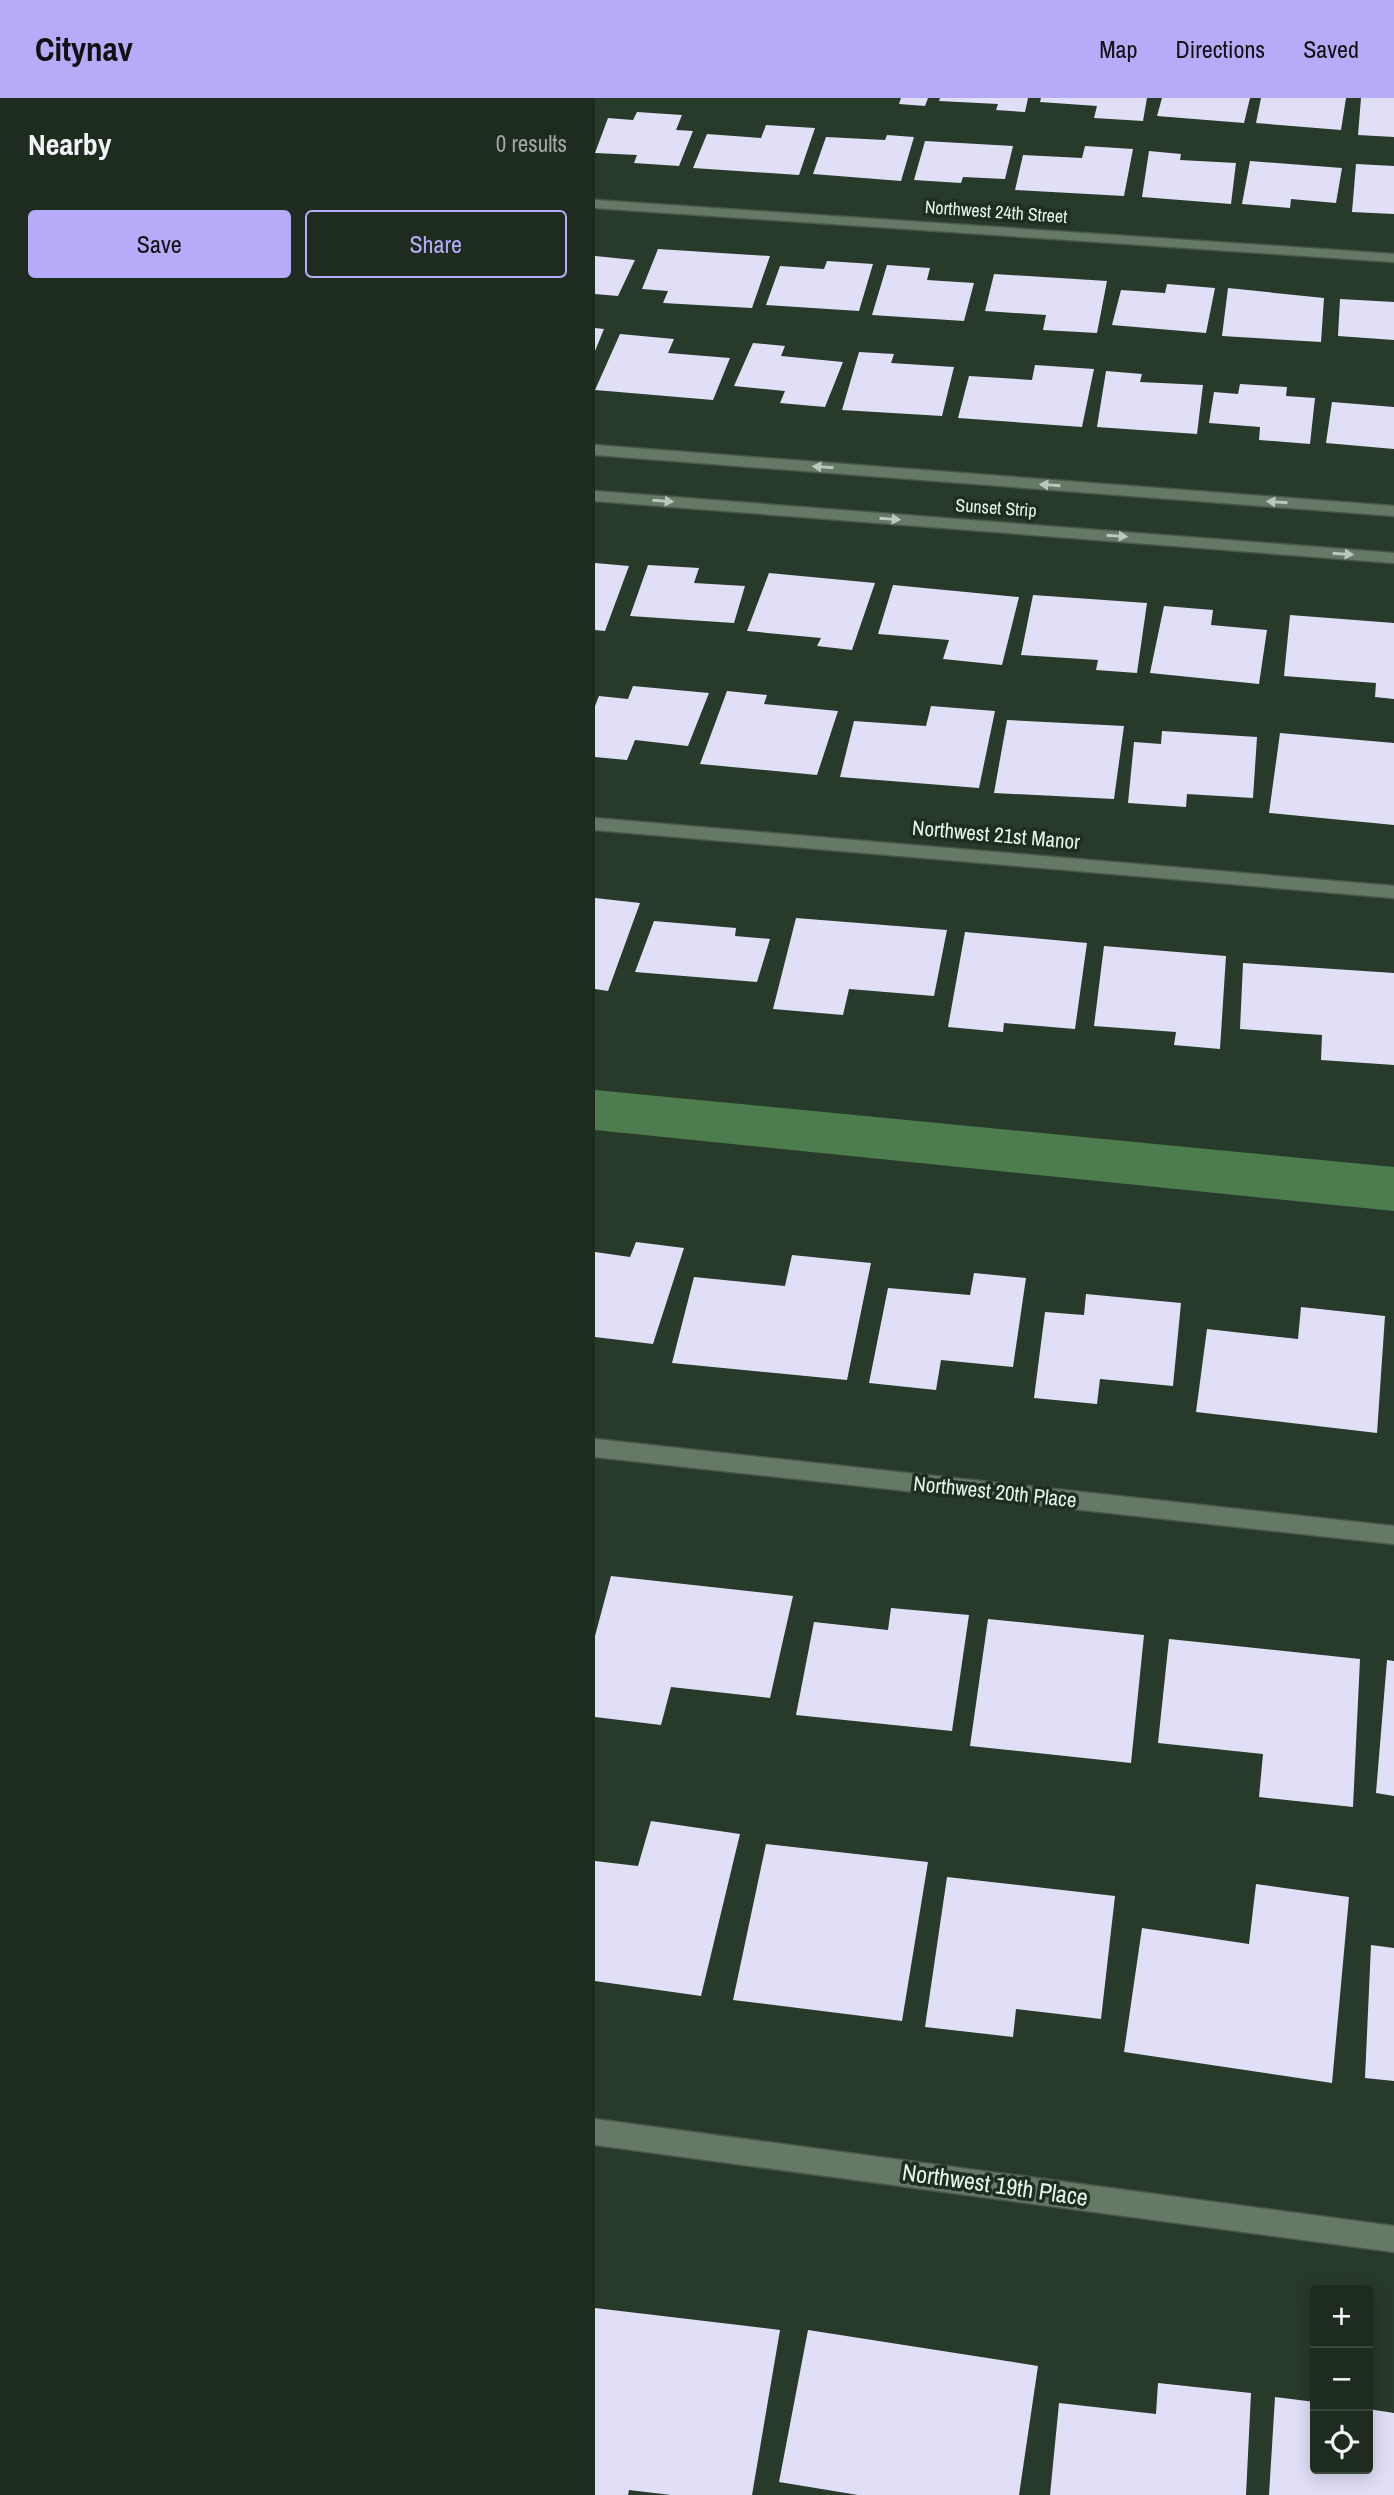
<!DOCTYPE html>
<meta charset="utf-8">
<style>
body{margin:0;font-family:"Archivo Narrow",sans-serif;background:#2b382c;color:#f1f3f6}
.controls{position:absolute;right:21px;bottom:21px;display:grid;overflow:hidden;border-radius:7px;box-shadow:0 4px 18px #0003}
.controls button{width:63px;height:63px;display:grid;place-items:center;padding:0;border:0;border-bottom:2px solid #3c483d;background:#1e2c1f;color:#f1f3f6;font:35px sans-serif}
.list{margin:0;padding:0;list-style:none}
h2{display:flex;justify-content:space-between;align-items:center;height:91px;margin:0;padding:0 28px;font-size:30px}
h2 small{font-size:23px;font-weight:400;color:#a1a7a4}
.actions{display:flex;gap:14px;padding:21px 28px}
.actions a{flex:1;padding:16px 0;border:2px solid #b6abf8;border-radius:7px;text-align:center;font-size:24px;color:#b6abf8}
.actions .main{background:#b6abf8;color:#111}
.icon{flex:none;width:38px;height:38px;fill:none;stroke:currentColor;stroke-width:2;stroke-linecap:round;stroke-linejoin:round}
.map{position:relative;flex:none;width:799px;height:2397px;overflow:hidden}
header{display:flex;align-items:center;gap:42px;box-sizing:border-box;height:98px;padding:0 35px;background:#b6abf8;color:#111}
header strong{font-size:33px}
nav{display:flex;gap:38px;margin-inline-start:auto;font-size:24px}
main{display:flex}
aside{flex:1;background:#1e2c1f}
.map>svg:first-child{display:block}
</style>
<header>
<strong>Citynav</strong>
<nav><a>Map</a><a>Directions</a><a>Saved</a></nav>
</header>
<main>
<aside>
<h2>Nearby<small>0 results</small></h2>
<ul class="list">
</ul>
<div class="actions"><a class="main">Save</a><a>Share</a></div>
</aside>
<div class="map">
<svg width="799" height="2397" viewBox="0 0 799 2397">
<rect width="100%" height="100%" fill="#283a29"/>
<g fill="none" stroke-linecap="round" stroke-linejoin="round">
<path fill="#4d7d4f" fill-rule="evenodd" d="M0,992L799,1069V1113L0,1032Z"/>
</g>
<path fill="#e1dff8" d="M306,0H333L330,8L304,6Z
M345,0H433L430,14L401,12L403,6L344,3Z
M446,0H552L548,23L499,20L502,8L445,4Z
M567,0H655L649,25L562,18Z
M666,0H751L746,32L661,25Z
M766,0H799V39L763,37Z
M42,14L87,17L81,32L98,33L84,68L39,65L42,57L0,55L13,20L38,22Z
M171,27L220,30L204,77L98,70L112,36L166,40Z
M292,37L319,39L306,83L218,76L231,39L290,42Z
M330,43L418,48L410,81L368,79L366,85L319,82Z
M490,48L538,51L529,98L420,92L428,57L487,60Z
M554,53L586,56L585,62L641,65L636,106L547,99Z
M655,63L747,70L741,105L696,101L695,110L647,106Z
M761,66L799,68V116L757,114Z
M63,151L175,158L157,210L68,205L73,193L47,191Z
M0,158L40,162L23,198L0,196Z
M232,163L278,166L264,213L171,207L185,168L229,171Z
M292,167L335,170L332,182L379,185L369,223L277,217Z
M399,176L512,183L502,235L448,232L451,217L390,213Z
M572,186L620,190L611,235L517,227L526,192L570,195Z
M633,190L729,200L726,244L627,238Z
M745,201L799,204V242L743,238Z
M0,230L9,231L0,253Z
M25,236L79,241L73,255L135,260L118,302L0,292Z
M158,245L190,248L186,258L248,264L230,309L185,305L190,293L139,288Z
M264,254L299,256L296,265L359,269L347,318L247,312Z
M440,267L499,271L487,329L363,320L374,278L437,282Z
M511,273L547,276L545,284L608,287L602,336L502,329Z
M645,286L692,289L691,298L720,300L715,346L664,342L665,329L614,325L619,294L643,296Z
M737,304L799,309V351L731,345Z
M0,465L34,468L10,533L0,532Z
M53,467L104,470L99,485L150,488L139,525L35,518Z
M174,475L280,485L257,552L222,548L226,540L152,533Z
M298,487L424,499L407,567L348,561L354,542L283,536Z
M438,497L552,505L542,575L501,572L503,562L426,557Z
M569,508L618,512L616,527L672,532L664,586L555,575Z
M695,517L799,525V601L780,599L781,585L689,578Z
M38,588L114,595L93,648L40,642L32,662L0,659V608L4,598L33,601Z
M132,593L172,597L169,606L243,613L222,677L105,666Z
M336,608L400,613L384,690L245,679L259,623L331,628Z
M412,622L529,628L519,701L399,695Z
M567,633L662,639L658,700L592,696L591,709L533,705L539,644L566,646Z
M685,635L799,645V727L674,715Z
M0,800L45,805L13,893L0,891Z
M201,820L352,832L339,898L254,891L248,917L178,911Z
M59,823L141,830L140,838L175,841L162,884L40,874Z
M370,834L492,845L480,931L409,925L408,934L353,929Z
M509,848L631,858L625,951L579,947L581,934L499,928Z
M648,865L799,875V967L726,962L727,937L645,931Z
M41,1144L89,1150L58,1246L0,1239V1154L35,1159Z
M197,1157L276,1165L252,1282L77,1265L99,1179L190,1188Z
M379,1175L431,1180L418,1269L346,1262L341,1292L274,1285L293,1190L375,1197Z
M491,1196L586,1205L578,1288L505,1281L502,1306L439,1300L450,1214L489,1217Z
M706,1209L790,1218L782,1335L601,1314L612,1231L703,1241Z
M16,1478L198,1498L175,1600L76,1589L66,1627L0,1619V1538Z
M296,1510L374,1517L357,1633L201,1617L219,1524L293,1532Z
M393,1521L549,1537L536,1665L375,1648Z
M574,1541L765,1561L758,1709L664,1699L668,1656L563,1645Z
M792,1562L799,1563V1698L781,1695Z
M56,1723L145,1736L106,1898L0,1883V1763L43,1768Z
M171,1746L333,1764L307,1923L138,1902Z
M352,1779L520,1798L506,1921L421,1911L418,1939L330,1929Z
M661,1786L754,1799L737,1985L529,1954L547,1830L654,1846Z
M776,1847L799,1850V1983L770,1980Z
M0,2210L185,2232L157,2397H76L34,2392L33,2397H0Z
M213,2232L443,2268L424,2397H263L184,2384Z
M563,2285L656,2295L651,2397H455L464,2305L561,2316Z
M680,2299L720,2304V2371H773V2311L799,2315V2397H674Z"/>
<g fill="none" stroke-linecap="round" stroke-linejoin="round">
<defs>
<path id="minor" d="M0,102L799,156V164L0,110Z
M0,347L799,408V418L0,357Z
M0,393L799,455V465L0,403Z
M0,720L799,788V800L0,732Z
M0,1341L799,1428V1446L0,1359Z
M0,2021L799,2128V2154L0,2047Z"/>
</defs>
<use href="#minor" stroke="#485849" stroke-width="3"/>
<use href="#minor" fill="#667966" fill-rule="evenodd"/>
</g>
<defs><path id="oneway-solid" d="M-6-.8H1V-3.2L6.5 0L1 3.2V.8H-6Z" transform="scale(1.75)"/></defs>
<g fill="#bbc9bb">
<use href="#oneway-solid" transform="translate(228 369) rotate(-176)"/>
<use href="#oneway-solid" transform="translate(455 387) rotate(-176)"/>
<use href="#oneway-solid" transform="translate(68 403) rotate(4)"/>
<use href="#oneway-solid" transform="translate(682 404) rotate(-176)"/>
<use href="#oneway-solid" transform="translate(295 421) rotate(4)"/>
<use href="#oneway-solid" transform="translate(522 438) rotate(4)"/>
<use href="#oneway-solid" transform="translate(748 456) rotate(4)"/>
</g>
<g text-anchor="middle" stroke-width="7" stroke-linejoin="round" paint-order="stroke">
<g font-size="18" fill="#e9f4e9" stroke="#1f2f1f">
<text transform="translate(401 114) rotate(4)" y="6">Northwest 24th Street</text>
<text transform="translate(401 410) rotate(4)" y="6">Sunset Strip</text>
</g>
<g font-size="21" fill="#e9f4e9" stroke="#1f2f1f">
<text transform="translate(401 737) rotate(5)" y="7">Northwest 21st Manor</text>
<text transform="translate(400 1394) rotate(6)" y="7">Northwest 20th Place</text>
</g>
<g font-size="24" fill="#e9f4e9" stroke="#1f2f1f">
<text transform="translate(400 2087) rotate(8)" y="8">Northwest 19th Place</text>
</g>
</g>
</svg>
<div class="controls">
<button>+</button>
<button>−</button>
<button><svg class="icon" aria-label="locate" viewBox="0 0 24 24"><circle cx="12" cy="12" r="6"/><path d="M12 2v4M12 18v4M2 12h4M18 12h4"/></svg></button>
</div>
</div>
</main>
